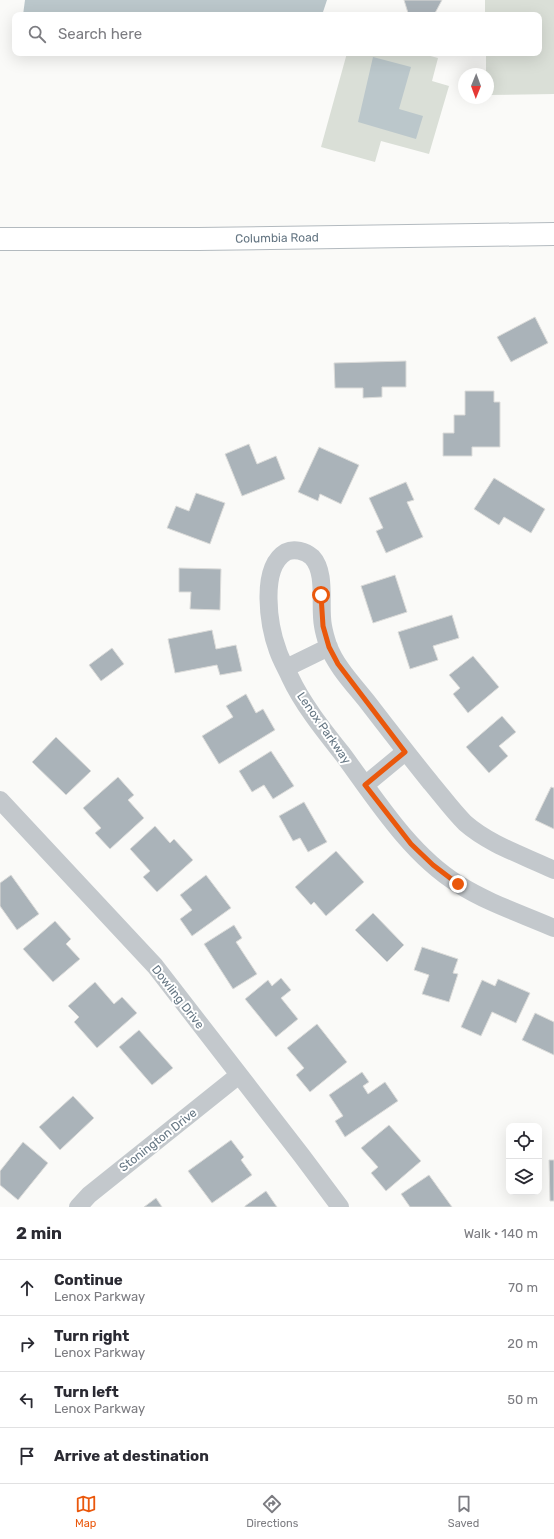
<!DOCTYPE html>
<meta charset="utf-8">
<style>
body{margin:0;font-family:Rubik,sans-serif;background:#f2f2f3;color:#2b2b33}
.controls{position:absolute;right:12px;bottom:12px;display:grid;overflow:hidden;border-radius:8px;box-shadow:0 4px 16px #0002}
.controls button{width:36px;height:36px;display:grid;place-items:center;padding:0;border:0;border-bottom:1px solid #e1e1e2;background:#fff;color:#2b2b33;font:20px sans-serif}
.compass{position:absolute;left:458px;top:68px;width:36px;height:36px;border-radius:50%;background:#fff;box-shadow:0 4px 16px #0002;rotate:181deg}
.stop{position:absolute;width:12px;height:12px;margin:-9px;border:3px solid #ea580c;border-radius:50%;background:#fff}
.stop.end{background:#ea580c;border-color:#fff;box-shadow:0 1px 4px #0008}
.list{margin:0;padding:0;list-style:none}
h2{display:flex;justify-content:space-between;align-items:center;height:52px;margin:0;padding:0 16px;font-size:17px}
h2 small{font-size:13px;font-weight:400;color:#7c7c81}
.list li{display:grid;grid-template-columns:26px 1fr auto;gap:12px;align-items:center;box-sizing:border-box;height:56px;padding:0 16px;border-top:1px solid #e1e1e2}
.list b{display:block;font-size:15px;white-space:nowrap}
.list p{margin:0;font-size:13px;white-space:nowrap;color:#7c7c81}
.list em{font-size:13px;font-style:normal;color:#7c7c81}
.icon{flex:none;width:22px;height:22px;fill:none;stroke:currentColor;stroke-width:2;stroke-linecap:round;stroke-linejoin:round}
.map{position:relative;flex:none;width:554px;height:1207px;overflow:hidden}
.search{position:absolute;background:#fff;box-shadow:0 4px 16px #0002;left:12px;right:12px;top:12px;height:44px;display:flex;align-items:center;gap:10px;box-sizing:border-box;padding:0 14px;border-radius:8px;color:#7c7c81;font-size:15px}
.sheet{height:276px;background:#fff}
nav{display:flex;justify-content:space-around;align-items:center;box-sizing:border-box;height:56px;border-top:1px solid #e1e1e2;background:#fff;font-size:11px;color:#7c7c81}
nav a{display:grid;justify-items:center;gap:2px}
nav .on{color:#ea580c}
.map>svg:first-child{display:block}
</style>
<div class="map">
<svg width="554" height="1207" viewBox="0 0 554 1207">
<rect width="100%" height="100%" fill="#fafaf8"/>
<path fill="#dadfd7" d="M485,0H554V94L488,95V74H486V53H539V15H485Z
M347,53H419L438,58L432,81L449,86L429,154L381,141L375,162L321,147Z"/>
<path fill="#bbc7cb" d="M25,0H327L322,15H23Z
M373,57L411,67L399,109L423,116L416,139L358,122Z"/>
<path fill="#aab3b9" stroke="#dcdcda" d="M404,0H442L434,15H411L408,13Z
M535,317L548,343L511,362L497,337Z
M406,361V387H382V397L363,398V388H335L334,363Z
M465,391H494V402H500V447H472V456H443V433H454V415H465Z
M249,444L257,464L276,456L285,479L242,496L225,454Z
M319,447L359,465L341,504L320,494L318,501L298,492Z
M494,478L545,509L531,533L504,517L499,525L474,509Z
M406,482L414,500L407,502L423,537L386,553L376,531L383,528L369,498Z
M196,493L225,503L210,544L167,528L176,506L189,511Z
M179,568L221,569L220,610L190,609L191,592H179Z
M395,575L407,612L373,623L361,586Z
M452,615L459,638L433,646L438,660L410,669L398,632Z
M212,630L216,649L236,645L242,671L220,675L217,665L175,673L168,639Z
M112,648L124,664L101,681L89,665Z
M473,656L499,687L468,713L453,694L460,688L449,675Z
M246,694L256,713L263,709L275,730L219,764L202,736L233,717L226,706Z
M502,716L516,732L499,746L508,756L489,773L466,747Z
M56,737L91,771L66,795L32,762Z
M271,751L294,786L273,799L264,785L252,792L239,771Z
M118,777L134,795L128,800L144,818L110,849L95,833L101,828L83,808Z
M551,787L554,788V829L535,820Z
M304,802L327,842L308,852L300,838L293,841L279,816Z
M155,826L170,843L174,839L193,860L157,892L143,877L150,871L130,849Z
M336,851L364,882L326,916L314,902L311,905L295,887Z
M11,875L39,914L17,930L0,906V883Z
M206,875L231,908L192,936L180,919L192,910L180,895Z
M373,913L404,945L387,962L355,930Z
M55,921L71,939L66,944L80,959L53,982L23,949Z
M234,925L242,938L236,942L257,974L233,989L204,944Z
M422,947L458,959L453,973L458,974L449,1002L422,994L429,975L414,970Z
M281,978L291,990L281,998L298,1019L276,1037L245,999L268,980L272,986Z
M498,979L530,993L516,1023L492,1012L481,1036L461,1027L482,980L495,986Z
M95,982L114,1004L122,997L137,1013L97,1048L74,1022L79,1017L68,1006Z
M535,1013L554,1022V1055L522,1040Z
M317,1024L347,1062L310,1092L296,1075L304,1068L287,1048Z
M139,1030L173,1068L152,1085L119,1047Z
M362,1072L369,1082L363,1086L368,1094L385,1082L398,1101L345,1137L335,1121L343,1116L329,1095Z
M73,1096L94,1118L60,1150L39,1127Z
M389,1125L421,1161L386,1191L371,1173L378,1167L361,1148Z
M231,1140L244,1157L241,1160L252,1175L212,1203L188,1171Z
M23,1142L48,1163L18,1200L0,1185V1171Z
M549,1160H554V1201H550Z
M429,1175L452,1207H410L401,1194Z
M266,1191L277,1207H245V1206Z
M156,1198L162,1207H144Z"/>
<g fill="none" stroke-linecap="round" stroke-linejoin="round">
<defs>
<path id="secondary" d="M0,239H198L554,234"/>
</defs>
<use href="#secondary" stroke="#b3babf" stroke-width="24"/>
<path stroke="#c3c8cc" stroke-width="18" d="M286,668L329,647
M365,785L405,752
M0,800L155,966L302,1156L340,1207
M554,870C525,856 490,845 465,823C453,811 442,796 431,783C410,757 389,730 369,704C355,686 336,667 328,645C326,639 324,632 323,626C319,606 327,573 312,557C305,551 294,548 286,552C259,568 269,627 278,651C281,660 286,668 290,677C303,705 325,732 344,756C376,800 411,855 458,884C488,903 522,914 554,928
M78,1207L89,1195L239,1075"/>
<use href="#secondary" stroke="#fff" stroke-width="22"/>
</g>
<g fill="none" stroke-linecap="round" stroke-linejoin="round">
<path stroke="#ea580c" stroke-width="5" d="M321,595L323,626L329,647L338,664L405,752L365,785L411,844L433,865L458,884"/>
</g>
<g text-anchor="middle" stroke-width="4" stroke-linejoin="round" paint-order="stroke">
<g font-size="12" fill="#657683" stroke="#fff">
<text transform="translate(277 238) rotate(-1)" y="4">Columbia Road</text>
<text transform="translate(324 728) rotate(55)" y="4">Lenox Parkway</text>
<text transform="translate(178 997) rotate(52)" y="4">Dowling Drive</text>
<text transform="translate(158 1140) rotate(-38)" y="4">Stonington Drive</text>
</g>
</g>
</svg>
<div class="controls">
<button><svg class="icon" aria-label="locate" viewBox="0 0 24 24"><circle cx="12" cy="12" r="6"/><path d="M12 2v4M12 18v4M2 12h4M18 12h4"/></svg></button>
<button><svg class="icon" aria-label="layers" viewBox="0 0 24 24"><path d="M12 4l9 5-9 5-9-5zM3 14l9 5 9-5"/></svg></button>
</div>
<svg class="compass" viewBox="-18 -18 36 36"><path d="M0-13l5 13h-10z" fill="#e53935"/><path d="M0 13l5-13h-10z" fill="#7c7c81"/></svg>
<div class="stop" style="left:321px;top:595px"></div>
<div class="stop end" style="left:458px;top:884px"></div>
<div class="search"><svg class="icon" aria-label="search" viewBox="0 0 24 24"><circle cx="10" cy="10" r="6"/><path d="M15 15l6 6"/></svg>Search here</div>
</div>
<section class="sheet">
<h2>2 min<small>Walk · 140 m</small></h2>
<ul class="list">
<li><svg class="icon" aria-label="ahead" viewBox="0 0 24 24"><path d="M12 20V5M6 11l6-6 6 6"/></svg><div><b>Continue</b><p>Lenox Parkway</p></div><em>70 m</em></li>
<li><svg class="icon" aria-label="right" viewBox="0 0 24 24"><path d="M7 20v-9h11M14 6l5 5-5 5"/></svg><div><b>Turn right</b><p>Lenox Parkway</p></div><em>20 m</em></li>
<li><svg class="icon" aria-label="left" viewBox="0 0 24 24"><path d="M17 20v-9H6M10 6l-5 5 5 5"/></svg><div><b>Turn left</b><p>Lenox Parkway</p></div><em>50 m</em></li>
<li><svg class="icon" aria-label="arrive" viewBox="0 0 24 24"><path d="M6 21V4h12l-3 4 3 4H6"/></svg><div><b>Arrive at destination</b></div></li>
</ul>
</section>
<nav>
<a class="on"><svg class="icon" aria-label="map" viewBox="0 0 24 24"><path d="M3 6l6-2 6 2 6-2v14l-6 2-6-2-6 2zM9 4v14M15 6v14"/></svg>Map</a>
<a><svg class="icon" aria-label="directions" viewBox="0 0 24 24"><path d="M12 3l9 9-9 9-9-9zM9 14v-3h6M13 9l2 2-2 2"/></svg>Directions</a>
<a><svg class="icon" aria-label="saved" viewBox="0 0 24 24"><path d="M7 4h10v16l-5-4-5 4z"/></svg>Saved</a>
</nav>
